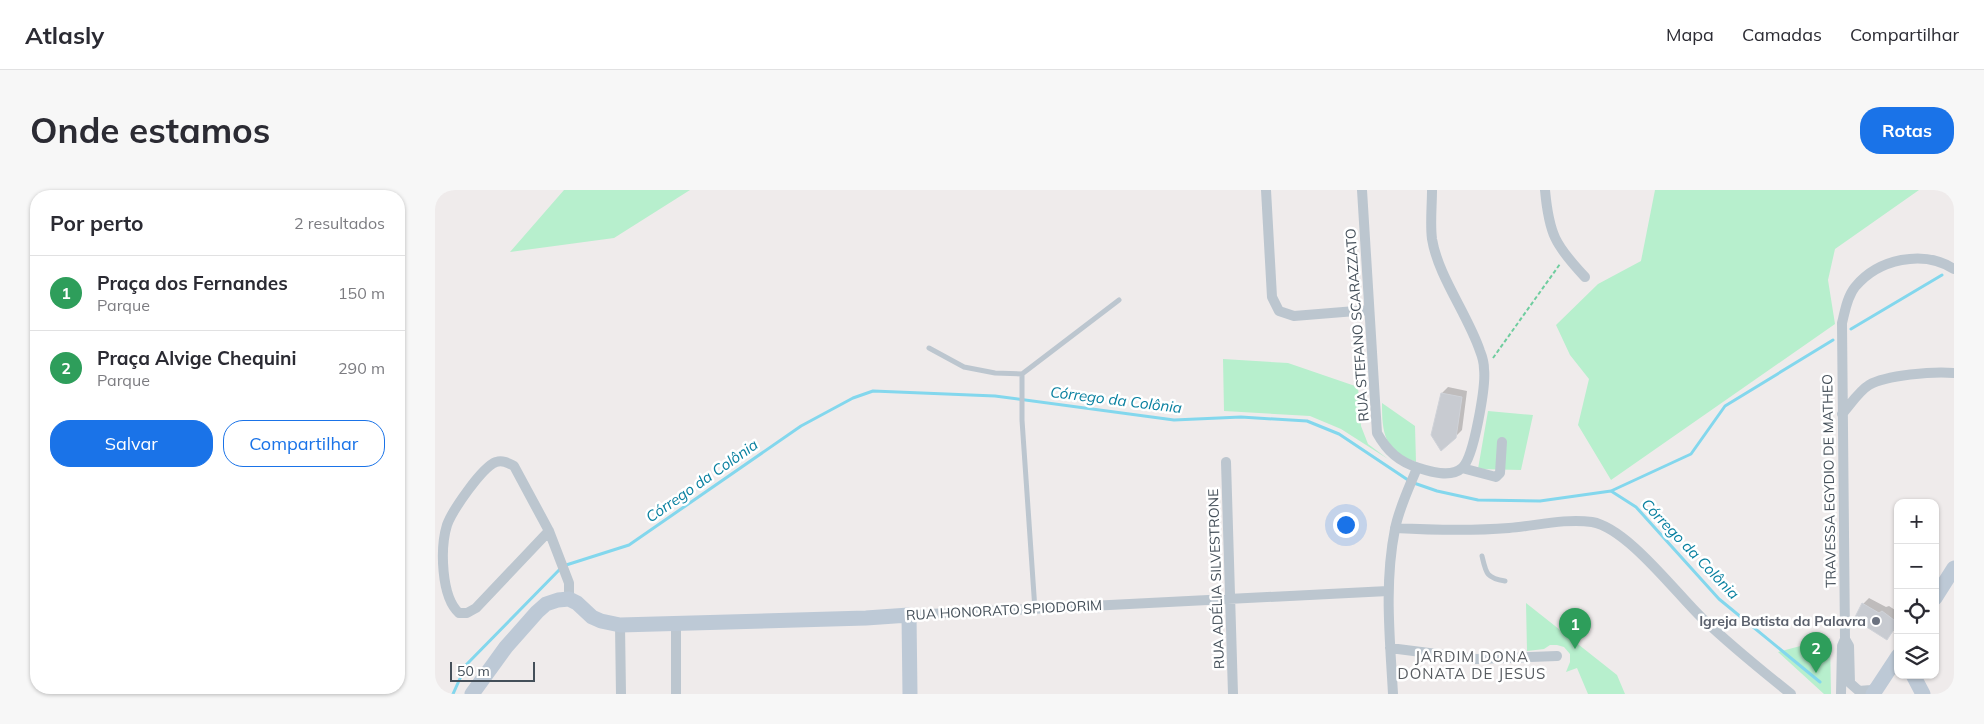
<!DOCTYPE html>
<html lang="pt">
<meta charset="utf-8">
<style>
body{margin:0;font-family:Mulish,sans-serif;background:#f7f7f7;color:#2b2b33}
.controls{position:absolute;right:15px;bottom:15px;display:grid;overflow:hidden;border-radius:10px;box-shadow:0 1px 4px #0004}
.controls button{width:45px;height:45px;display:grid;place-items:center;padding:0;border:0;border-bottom:1px solid #e1e1e2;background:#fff;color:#2b2b33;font:25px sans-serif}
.scale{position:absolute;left:15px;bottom:12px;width:85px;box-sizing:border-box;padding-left:5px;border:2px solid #444f59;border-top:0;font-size:14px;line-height:18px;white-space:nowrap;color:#444f59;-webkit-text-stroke:4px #fff;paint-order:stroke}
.you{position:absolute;left:910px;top:334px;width:18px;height:18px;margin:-12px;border:4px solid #fff;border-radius:50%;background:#1a73e8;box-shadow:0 0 0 8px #1a73e833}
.badge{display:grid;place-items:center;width:32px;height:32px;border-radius:50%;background:#1a73e8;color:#fff;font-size:16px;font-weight:700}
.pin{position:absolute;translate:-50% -41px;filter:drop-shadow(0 1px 2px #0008)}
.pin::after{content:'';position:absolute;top:26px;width:18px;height:15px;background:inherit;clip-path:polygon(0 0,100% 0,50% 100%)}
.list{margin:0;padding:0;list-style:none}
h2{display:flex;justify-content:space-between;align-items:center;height:65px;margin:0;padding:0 20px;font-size:21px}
h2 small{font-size:16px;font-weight:400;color:#7c7c81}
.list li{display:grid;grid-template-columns:32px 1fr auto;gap:15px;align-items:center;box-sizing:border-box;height:75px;padding:0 20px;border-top:1px solid #e1e1e2}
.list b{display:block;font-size:19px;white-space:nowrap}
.list p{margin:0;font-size:16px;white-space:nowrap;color:#7c7c81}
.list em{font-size:16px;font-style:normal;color:#7c7c81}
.actions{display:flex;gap:10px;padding:15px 20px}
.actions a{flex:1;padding:11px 0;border:1px solid #1a73e8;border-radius:20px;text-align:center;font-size:18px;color:#1a73e8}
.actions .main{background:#1a73e8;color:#fff}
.icon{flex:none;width:28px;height:28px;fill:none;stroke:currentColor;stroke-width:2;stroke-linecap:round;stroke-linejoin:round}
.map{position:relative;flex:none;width:1519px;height:504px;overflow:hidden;border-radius:20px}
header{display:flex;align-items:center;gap:30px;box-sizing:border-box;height:70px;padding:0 25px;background:#fff;border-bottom:1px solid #e1e1e2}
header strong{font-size:24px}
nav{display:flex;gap:28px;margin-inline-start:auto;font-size:18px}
.intro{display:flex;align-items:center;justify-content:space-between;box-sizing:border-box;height:120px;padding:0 30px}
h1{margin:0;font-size:35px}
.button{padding:12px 22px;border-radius:20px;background:#1a73e8;color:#fff;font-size:18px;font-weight:700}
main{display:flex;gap:30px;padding:0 30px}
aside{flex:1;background:#fff;border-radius:20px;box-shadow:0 1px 4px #0004}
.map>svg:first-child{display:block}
</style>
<header>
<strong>Atlasly</strong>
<nav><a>Mapa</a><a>Camadas</a><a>Compartilhar</a></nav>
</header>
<div class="intro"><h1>Onde estamos</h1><a class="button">Rotas</a></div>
<main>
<aside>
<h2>Por perto<small>2 resultados</small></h2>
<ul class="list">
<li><span class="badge" style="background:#2e9e5b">1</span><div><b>Praça dos Fernandes</b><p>Parque</p></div><em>150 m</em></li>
<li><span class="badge" style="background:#2e9e5b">2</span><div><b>Praça Alvige Chequini</b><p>Parque</p></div><em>290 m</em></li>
</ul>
<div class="actions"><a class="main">Salvar</a><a>Compartilhar</a></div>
</aside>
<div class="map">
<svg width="1519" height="504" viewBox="0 0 1519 504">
<rect width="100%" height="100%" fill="#efebeb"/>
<path fill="#b7efcd" d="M129,0H255L179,48L75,62Z
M1220,0H1484L1400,59L1393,90L1400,134L1176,290L1143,235L1154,189L1135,165L1121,135L1163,94L1206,71Z
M788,169L853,173L923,197L926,236L933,254L953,269L906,239L875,226L789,221Z
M947,213L980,236L981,272C949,261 947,243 947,213Z
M1053,221L1098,225L1086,280L1043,279Z
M1091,413L1182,485L1190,504H1153L1142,478L1131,482L1135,472V464L1129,457L1122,455H1115L1109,459L1092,461Z
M1395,448L1396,504H1389L1343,462Z"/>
<path fill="#0003" d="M1013,197L1032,201L1027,240L1020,247L1007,203Z
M1434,408L1451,417L1454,416L1463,422V436L1452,448L1428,414Z"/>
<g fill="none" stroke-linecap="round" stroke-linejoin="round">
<path stroke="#83d7ed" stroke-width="3" d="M1416,139L1507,85
M1176,301L1256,264L1290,216L1398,150
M18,504L31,475L128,376L194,355L366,236L418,208L438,201L560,206L739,230L806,227L872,231L904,244L976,292L1002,301L1043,310L1105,311L1176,301L1201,317L1284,409L1385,492"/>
</g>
<path fill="#c8cbd1" stroke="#cfd2d8" d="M1006,203L1027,207L1021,248L1006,261L996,245Z
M1427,413L1444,423L1447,421L1463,433L1452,450L1419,429Z"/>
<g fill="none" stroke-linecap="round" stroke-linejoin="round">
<path stroke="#6fcd9f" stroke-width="2" stroke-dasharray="4 2.5" stroke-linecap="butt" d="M1058,168L1125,74"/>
<path stroke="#bcc6cf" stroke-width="5" d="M494,158L529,177L560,183L587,184
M1047,366C1051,383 1051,388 1070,391
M600,420L587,230V184L684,110"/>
<path stroke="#bcc6cf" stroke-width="10" d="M831,0L837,107L844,121L859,126L933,120
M927,0L942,243C952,261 964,272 984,278C996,282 1016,288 1027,278C1039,268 1051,195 1049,179C1049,173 1047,166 1045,161C1033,125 1003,86 997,49C995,34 997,16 997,0
M1110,0C1114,44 1120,55 1150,87
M1407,224C1415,215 1424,201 1434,195C1451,185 1499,181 1519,183
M791,272L798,504
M1027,278L1061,287L1065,283L1067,252
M960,338C997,340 1036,341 1074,338C1100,336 1130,328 1157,332C1192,338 1240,402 1267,428C1295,455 1326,480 1356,504
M114,341L41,418L32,423H24C6,407 5,358 12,335C17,321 47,277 61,272C68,270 73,273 79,276L114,341L134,393V409
M474,425L953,401
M185,435L186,504
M955,458L1041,469L1122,466
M1443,496L1436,500L1424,501L1415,493L1414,456L1410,449L1407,133C1410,121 1412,107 1420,97C1443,69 1488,59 1519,79
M241,504V434
M958,504C955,449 949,394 960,339C964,318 974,298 982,278
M1406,504L1407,456L1410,449"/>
<path stroke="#bdc9d6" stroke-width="15" d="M1500,408L1519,378
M1478,485L1488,504
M37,504L71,457L102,422L111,414L123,410L134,409L142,413L157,427L166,431L185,435L431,428L474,425L475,504
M1438,504L1463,466"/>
</g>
<circle fill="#6b7280" stroke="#fff" stroke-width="2" cx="1441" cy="431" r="5"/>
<g text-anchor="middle" stroke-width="5" stroke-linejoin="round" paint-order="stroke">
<g font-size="14" fill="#444f59" stroke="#fff">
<text transform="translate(922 135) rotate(-94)" y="5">RUA STEFANO SCARAZZATO</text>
<text transform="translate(1394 291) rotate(-91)" y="5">TRAVESSA EGYDIO DE MATHEO</text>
<text transform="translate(781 389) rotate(-92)" y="5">RUA ADÉLIA SILVESTRONE</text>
<text transform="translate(569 420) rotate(-3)" y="5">RUA HONORATO SPIODORIM</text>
</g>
<g font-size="14" font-weight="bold" fill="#5b616d" stroke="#fff" text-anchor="end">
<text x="1431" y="436">Igreja Batista da Palavra</text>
</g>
<g font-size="15" font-style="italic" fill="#0980a0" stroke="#fff">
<text transform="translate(681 210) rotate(7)" y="5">Córrego da Colônia</text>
<text transform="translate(267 291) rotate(-35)" y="5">Córrego da Colônia</text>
<text transform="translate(1255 359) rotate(46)" y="5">Córrego da Colônia</text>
</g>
<g font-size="15" letter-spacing="1" fill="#585c61" stroke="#fff">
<text x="1037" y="472">JARDIM DONA<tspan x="1037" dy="17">DONATA DE JESUS</tspan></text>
</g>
</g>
</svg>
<div class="controls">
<button>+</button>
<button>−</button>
<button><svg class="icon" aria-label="locate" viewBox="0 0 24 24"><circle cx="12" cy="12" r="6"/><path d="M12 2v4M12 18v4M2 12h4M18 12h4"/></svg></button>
<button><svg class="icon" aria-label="layers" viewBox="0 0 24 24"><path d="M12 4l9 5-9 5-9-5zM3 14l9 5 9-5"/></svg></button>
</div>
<div class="scale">50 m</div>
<div class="you"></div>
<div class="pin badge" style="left:1140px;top:459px;background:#2e9e5b">1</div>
<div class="pin badge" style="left:1381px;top:483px;background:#2e9e5b">2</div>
</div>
</main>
